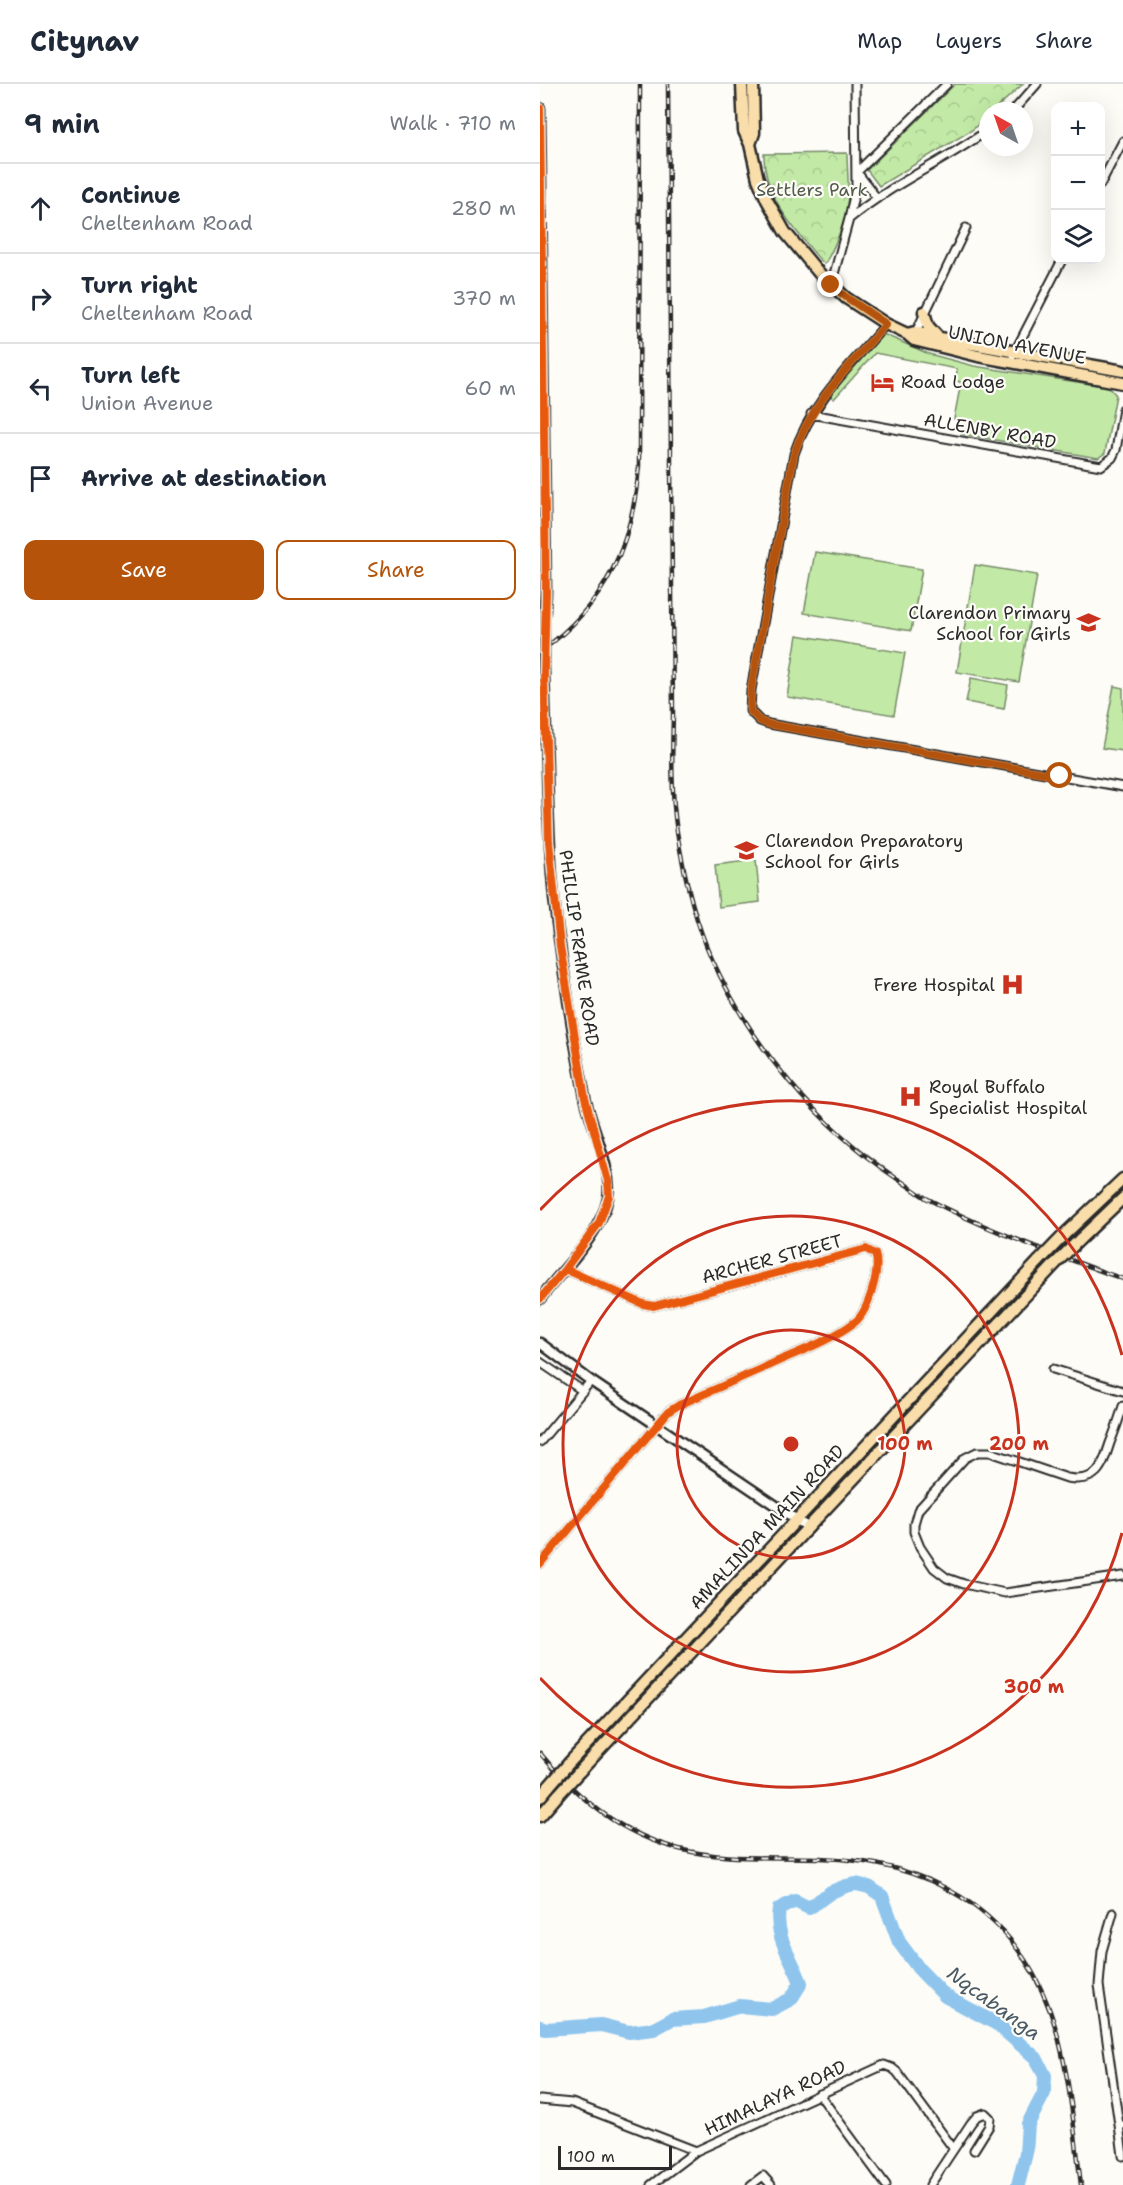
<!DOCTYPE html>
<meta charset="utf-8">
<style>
body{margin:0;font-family:"Shantell Sans",sans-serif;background:#f2f2f3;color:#1f2937}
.controls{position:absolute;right:18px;top:18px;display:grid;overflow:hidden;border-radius:12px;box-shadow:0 6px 24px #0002}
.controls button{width:54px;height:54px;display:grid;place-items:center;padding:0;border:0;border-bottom:2px solid #e0e1e3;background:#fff;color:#1f2937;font:30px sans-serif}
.compass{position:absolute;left:439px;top:18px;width:54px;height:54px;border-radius:50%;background:#fff;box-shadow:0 6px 24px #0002;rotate:320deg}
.scale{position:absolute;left:18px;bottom:15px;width:114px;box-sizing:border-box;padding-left:6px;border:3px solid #2b2b2b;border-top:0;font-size:16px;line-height:21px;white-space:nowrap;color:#2b2b2b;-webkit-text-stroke:4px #fdfcf7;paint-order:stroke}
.stop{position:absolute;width:18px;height:18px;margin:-14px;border:4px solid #b45309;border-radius:50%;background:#fff}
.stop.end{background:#b45309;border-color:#fff;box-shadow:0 2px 6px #0008}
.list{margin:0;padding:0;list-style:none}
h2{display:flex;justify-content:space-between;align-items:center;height:78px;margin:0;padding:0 24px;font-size:26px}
h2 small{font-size:20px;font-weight:400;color:#747a83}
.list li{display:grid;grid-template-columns:39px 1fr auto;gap:18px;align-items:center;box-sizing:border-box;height:90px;padding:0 24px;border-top:2px solid #e0e1e3}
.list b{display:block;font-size:22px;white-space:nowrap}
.list p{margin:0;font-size:20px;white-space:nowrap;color:#747a83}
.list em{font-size:20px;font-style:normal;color:#747a83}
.actions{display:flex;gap:12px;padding:18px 24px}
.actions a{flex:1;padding:14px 0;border:2px solid #b45309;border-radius:12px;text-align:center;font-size:21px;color:#b45309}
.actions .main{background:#b45309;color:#fff}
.icon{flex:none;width:33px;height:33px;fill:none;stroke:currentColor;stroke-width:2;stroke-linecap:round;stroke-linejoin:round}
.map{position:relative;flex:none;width:583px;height:2101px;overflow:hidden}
header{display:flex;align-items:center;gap:36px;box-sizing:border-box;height:84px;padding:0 30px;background:#fff;border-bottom:2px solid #e0e1e3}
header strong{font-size:28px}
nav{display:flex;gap:33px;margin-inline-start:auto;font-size:21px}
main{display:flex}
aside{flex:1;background:#fff}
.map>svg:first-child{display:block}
</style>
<header>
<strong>Citynav</strong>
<nav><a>Map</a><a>Layers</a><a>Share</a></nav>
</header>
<main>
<aside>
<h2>9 min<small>Walk · 710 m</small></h2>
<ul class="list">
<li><svg class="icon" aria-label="ahead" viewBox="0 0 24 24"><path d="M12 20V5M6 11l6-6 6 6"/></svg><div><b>Continue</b><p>Cheltenham Road</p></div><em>280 m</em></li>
<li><svg class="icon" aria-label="right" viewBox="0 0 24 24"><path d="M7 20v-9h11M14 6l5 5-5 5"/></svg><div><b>Turn right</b><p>Cheltenham Road</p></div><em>370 m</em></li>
<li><svg class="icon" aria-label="left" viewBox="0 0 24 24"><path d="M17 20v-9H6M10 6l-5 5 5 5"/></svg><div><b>Turn left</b><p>Union Avenue</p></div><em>60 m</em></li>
<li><svg class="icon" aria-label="arrive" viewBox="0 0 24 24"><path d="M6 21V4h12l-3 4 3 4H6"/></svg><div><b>Arrive at destination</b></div></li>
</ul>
<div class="actions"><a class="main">Save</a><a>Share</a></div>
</aside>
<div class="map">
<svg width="583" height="2101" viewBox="0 0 583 2101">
<defs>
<pattern id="park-crowns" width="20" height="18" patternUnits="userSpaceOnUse" patternTransform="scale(1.5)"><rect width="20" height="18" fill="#c2eaa6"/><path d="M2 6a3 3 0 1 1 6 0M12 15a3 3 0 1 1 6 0" fill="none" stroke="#a7c98f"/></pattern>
</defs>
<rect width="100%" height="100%" fill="#fdfcf7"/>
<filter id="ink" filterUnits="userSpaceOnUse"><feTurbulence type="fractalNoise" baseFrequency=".0167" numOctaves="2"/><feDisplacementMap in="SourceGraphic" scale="12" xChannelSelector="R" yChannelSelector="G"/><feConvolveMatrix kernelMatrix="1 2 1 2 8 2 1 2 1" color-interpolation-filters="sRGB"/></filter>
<g filter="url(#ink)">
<path fill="#c2eaa6" stroke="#768a68" stroke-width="1.5" d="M343,250L389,270L434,282L569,303L576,311L565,369L558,374L421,350L423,337L414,335L421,298L416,297L417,285L335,269L294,315L289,311Z
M275,468L382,485L371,547L264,529Z
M435,481L497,491L479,598L417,588Z
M257,551L365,569L354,631L247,613Z
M431,594L468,601L464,625L426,618Z
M574,602L583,604V667L562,664Z
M216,776L220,818L179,823L175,781Z"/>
<path fill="url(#park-crowns)" stroke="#768a68" stroke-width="1.5" d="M415,0H483L453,27H448V31L432,46L339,102L327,86Z
M307,69C307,83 309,98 308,112C306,137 297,158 285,180C278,175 272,166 266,159C245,134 223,104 224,70Z"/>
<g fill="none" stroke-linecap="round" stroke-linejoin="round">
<path stroke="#8fc5ed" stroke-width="14" d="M0,1943L6,1945L61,1941L89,1948L114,1945L132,1935L164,1933L200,1922L232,1925L251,1915L261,1899C252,1874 234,1853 239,1825L255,1817L269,1824L291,1808L306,1802L316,1800L329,1803L342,1812L359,1858L379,1885L405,1912L457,1940L496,1974L505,1992L504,2009L488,2040L486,2069L478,2101"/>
<defs>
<path id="minor" d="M473,27L497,0
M560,101L583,57
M336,113L317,88L407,0
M309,135C352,100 403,78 448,46
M291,201L309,135L316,102L315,0
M346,240C311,281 271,318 254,370L211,606L210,627L220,637L229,640L583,703
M375,250L426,144
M473,271L522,176
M271,330L561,382L572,374L576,366L583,325
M0,1278L43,1307
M513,1285L583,1307
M583,1322C579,1335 575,1347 570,1359C562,1384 557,1399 527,1394L450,1368H437L425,1374L378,1426L374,1440V1448L380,1463L394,1484L407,1494L424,1500L465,1509L583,1492
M0,1358L51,1297
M0,1480L128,1328L139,1321C175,1305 210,1290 245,1274C269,1264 294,1254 315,1238C328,1228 341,1185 335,1170L326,1165L114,1222L103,1220L25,1185
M573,1829L562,1867L559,1901L579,2041H583
M279,2010L346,2101
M0,2016L32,2019L156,2067L344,1981L352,1984L357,1988L413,2064
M579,2041L583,2072
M111,2101L156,2067
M211,2101L223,2092L231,2101
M390,2101L431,2039L437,2032L445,2029L450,2034L449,2042L434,2066"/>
<path id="tertiary" d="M0,24L6,509L4,542
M0,1215C22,1185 60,1152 68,1114C73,1087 51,1042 45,1013C35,963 27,912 20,861C6,771 8,680 4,590
M0,1259L51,1297L269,1444"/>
<path id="primary" d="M202,0L204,47L210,60L218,95L227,116L245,148L279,189L306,214L346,240L367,250L374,256L438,272L583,299
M210,60L214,49L213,0
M384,228L388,242L398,253
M367,250L375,248L410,256L583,287
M527,1148L583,1095
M540,1155L583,1114
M30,1678L499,1177
M39,1688L516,1179
M0,1713L10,1701
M0,1732L19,1710"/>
</defs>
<use href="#minor" stroke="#2b2b2b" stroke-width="11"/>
<use href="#tertiary" stroke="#2b2b2b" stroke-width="13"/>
<use href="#primary" stroke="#2b2b2b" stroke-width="15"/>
<use href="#minor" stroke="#fdfcf7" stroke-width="7"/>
<use href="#tertiary" stroke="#fdfcf7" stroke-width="8"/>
<use href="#primary" stroke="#f9deab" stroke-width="10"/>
<defs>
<path id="rail" d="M128,0L133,631C132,670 131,709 137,748C144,790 154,836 172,875C212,963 276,1040 356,1094C366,1100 376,1108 386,1114C448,1147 517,1171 583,1195
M0,568C67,519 92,462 99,382L100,0
M0,1669C38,1715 81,1750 139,1765C185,1777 233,1772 280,1774C385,1777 473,1823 510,1927C529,1979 534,2046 541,2101"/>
</defs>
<use href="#rail" stroke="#2b2b2b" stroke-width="4.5"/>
<use href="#rail" stroke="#fdfcf7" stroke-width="2" stroke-dasharray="7" stroke-linecap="butt"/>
<defs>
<path id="tertiary-bridge" d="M4,542V590"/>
<path id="primary-bridge" d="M499,1177L527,1148
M516,1179L540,1155
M10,1701L30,1678
M19,1710L39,1688"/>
</defs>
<use href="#tertiary-bridge" stroke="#2b2b2b" stroke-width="13" stroke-linecap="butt"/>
<use href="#primary-bridge" stroke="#2b2b2b" stroke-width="15" stroke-linecap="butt"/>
<use href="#tertiary-bridge" stroke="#fdfcf7" stroke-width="8"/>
<use href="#primary-bridge" stroke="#f9deab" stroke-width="10"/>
<defs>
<path id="cycleway" d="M0,24L6,509L4,590L9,758L20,862L45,1014L68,1097L69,1112L59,1139L25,1185L0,1215
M0,1480L128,1328L139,1321C175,1305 210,1290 245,1274C269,1264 294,1254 315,1238C328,1228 341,1185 335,1170L326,1165L114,1222L103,1220L25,1185"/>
</defs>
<use href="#cycleway" stroke="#fdfcf7" stroke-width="11"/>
<use href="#cycleway" stroke="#e8590c" stroke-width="8"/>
</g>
</g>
<g fill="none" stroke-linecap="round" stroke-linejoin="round" filter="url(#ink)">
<path stroke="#b45309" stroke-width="8" d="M291,201L306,213L346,240C311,281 271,318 254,370L211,606L210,627L220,637L228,640L520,692"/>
</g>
<g fill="none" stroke="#c8321e" stroke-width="3">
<circle cx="251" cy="1360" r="114"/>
<circle cx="251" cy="1360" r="228"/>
<path d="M582 1449A343 343 0 0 1 0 1594M0 1126A343 343 0 0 1 582 1271"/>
</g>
<defs>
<symbol id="hotel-bare" viewBox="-9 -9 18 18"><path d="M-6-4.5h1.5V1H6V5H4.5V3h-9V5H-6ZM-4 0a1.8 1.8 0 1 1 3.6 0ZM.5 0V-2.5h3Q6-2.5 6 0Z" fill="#c8321e" stroke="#fdfcf7" stroke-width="2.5" paint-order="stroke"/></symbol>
<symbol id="school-bare" viewBox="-9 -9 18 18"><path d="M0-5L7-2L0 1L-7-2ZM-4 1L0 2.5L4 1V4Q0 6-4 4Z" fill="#c8321e" stroke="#fdfcf7" stroke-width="2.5" paint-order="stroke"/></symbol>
<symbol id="hospital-bare" viewBox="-9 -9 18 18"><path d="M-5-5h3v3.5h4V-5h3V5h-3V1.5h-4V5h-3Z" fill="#c8321e" stroke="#fdfcf7" stroke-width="2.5" paint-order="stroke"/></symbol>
</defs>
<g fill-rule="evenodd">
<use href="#hotel-bare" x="326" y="282" width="33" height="33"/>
<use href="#school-bare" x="532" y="522" width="33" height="33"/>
<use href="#school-bare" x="190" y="750" width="33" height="33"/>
<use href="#hospital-bare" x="456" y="884" width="33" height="33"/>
<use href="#hospital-bare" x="354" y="996" width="33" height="33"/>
</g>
<g text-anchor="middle" stroke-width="4.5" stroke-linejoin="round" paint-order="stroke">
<g font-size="18" fill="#515b4a" stroke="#fdfcf7">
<text x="272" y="112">Settlers Park</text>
</g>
<g font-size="18" fill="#2b2b2b" stroke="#fdfcf7">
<text transform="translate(477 261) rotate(11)" y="6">UNION AVENUE</text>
<text transform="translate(450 347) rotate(10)" y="6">ALLENBY ROAD</text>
<text transform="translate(39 864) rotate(82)" y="6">PHILLIP FRAME ROAD</text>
<text transform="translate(232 1175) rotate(-15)" y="6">ARCHER STREET</text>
<text transform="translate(227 1443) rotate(-47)" y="6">AMALINDA MAIN ROAD</text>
<text transform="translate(235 2014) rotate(-25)" y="6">HIMALAYA ROAD</text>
</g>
<g font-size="18" fill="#2b2b2b" stroke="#fdfcf7" text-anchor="start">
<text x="361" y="304">Road Lodge</text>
<text x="531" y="535" text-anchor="end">Clarendon Primary<tspan x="531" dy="21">School for Girls</tspan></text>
<text x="225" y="763">Clarendon Preparatory<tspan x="225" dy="21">School for Girls</tspan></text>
<text x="455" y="907" text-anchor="end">Frere Hospital</text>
<text x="389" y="1009">Royal Buffalo<tspan x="389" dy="21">Specialist Hospital</tspan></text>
</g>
<g font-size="20" font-style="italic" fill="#495965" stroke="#fdfcf7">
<text transform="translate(454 1919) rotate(36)" y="7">Nqcabanga</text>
</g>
</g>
<circle cx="251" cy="1360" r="9" fill="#c8321e" stroke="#fdfcf7" stroke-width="3"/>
<g font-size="18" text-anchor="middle" font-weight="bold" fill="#c8321e" stroke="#fdfcf7" stroke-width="4.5" stroke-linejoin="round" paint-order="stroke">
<text x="365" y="1366">100 m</text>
<text x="479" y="1366">200 m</text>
<text x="494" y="1609">300 m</text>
</g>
</svg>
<div class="controls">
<button>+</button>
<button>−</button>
<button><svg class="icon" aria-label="layers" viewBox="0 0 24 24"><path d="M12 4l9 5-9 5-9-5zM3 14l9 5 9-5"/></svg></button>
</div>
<svg class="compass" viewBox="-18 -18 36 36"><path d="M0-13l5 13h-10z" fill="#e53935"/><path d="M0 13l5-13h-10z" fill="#747a83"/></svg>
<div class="scale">100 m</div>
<div class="stop" style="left:520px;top:692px"></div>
<div class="stop end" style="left:291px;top:201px"></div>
</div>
</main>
